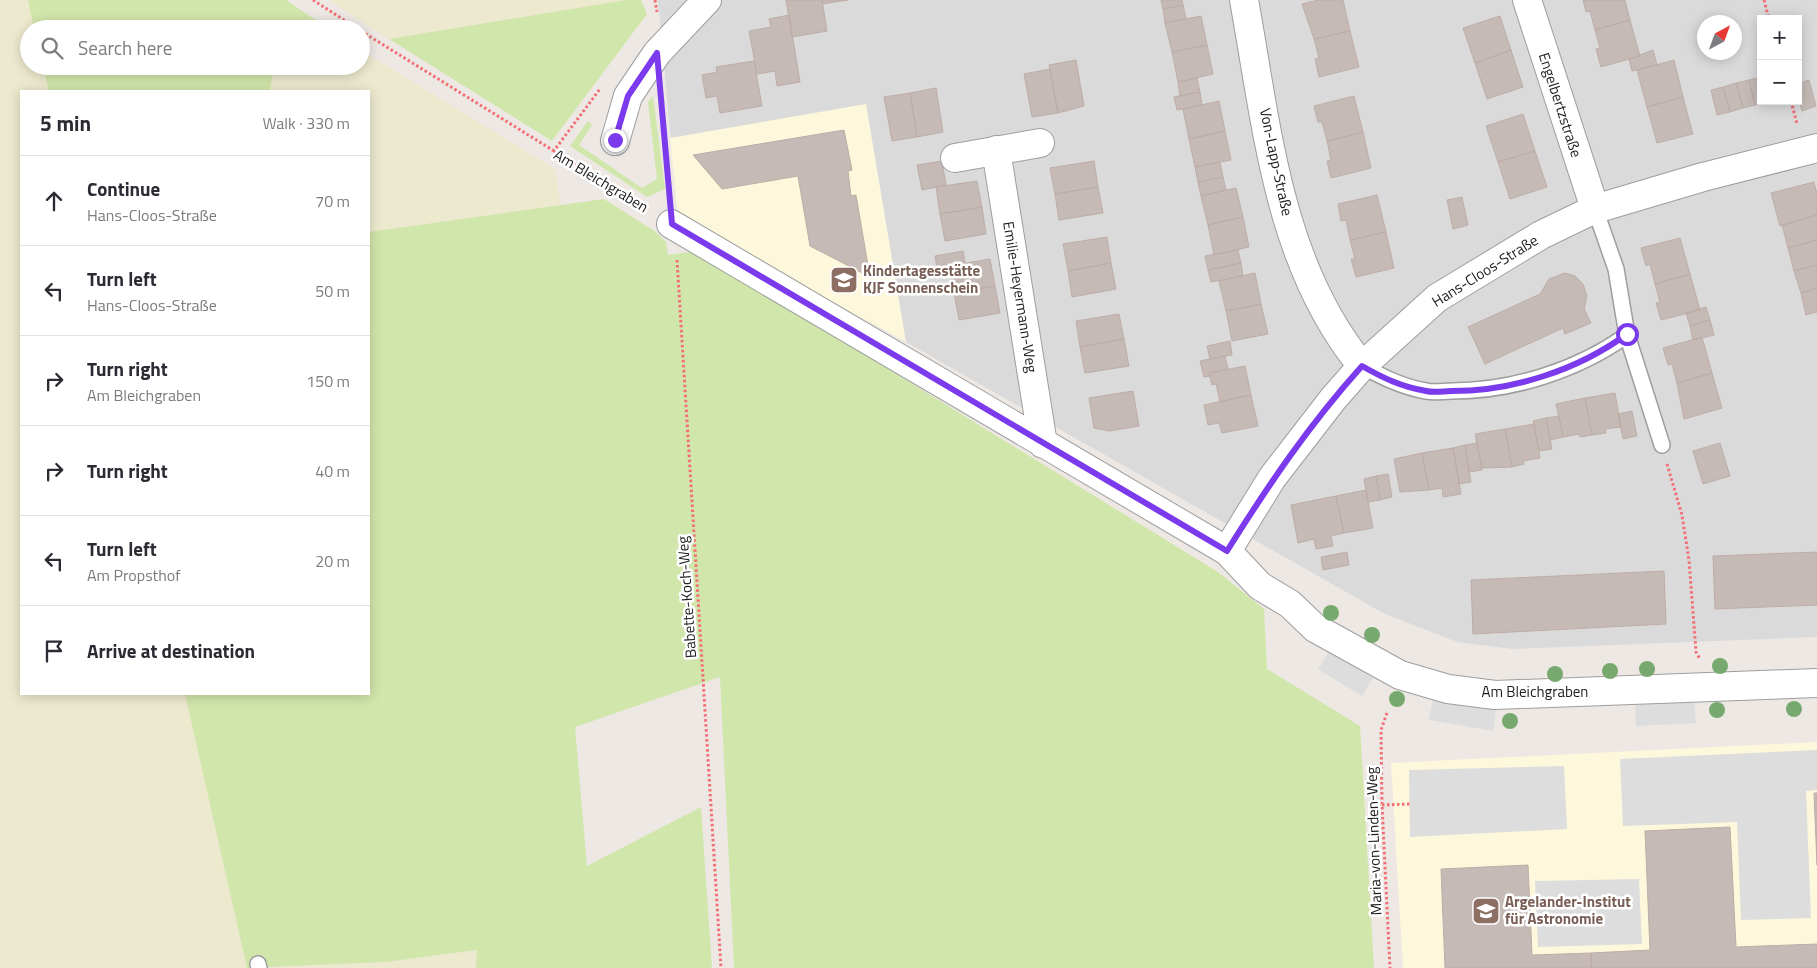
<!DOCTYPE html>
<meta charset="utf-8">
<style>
body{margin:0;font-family:"Titillium Web",sans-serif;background:#f2f2f3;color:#2b2b33}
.controls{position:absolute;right:15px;top:15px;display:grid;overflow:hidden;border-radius:0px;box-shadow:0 2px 12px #0003}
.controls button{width:45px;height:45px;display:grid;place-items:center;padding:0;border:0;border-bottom:1px solid #e1e1e2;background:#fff;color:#2b2b33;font:25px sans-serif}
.compass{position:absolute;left:1697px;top:15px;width:45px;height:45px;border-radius:50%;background:#fff;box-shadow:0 2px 12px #0003;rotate:41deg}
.stop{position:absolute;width:15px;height:15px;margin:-11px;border:4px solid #7c3aed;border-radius:50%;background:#fff}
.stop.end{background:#7c3aed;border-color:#fff;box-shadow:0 1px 5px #0008}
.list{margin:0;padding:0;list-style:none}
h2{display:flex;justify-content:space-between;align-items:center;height:65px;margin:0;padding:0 20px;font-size:21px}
h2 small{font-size:16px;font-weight:400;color:#7c7c81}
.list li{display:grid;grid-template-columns:32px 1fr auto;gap:15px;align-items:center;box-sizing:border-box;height:90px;padding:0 20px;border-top:1px solid #e1e1e2}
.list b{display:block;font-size:19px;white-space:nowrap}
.list p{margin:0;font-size:16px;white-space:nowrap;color:#7c7c81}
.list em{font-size:16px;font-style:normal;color:#7c7c81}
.icon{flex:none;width:28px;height:28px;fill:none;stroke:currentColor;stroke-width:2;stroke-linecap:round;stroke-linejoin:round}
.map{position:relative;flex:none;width:1817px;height:968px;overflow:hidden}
.search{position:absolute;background:#fff;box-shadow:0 2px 12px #0003;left:20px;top:20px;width:350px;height:55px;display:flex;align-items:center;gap:12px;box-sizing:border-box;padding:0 18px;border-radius:28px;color:#7c7c81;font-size:19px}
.panel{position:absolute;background:#fff;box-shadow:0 2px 12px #0003;left:20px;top:90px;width:350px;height:605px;border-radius:0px}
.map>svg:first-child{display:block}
</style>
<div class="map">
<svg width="1817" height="968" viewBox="0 0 1817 968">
<rect width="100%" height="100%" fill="#ede8e3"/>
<path fill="#dbdada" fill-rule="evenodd" d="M658,0H1817V637L1513,649L1457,642L1383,613L906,342L678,218ZM1761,19H1798V101H1761ZM1704,22H1734V52H1704Z"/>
<path fill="#fdf8dc" d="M866,104L906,342L678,218L670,138Z
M1817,742V968H1403L1391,763Z"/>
<path fill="#ece9ce" d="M0,0H28L34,29H29V66H43L49,91H21V694H185L247,968H0Z
M329,0H626L389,39Z
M361,50L555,169L561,206L369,232V91H270L274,66H361Z
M478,950L476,968H265L385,962Z"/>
<path fill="#d1e6aa" d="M28,0H286L329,29H34Z
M626,0H641L647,14L552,141L389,39Z
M43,66H274L270,91H49Z
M653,96L665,189L647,197L570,146L588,121L592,125L579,145L642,188L657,179L648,102Z
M604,199L656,232L666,242L668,255L696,251L1218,572L1264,609L1267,669L1360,726L1374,968H734L720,677L575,727L587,866L701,807L712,968H476L477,950L385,962L247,968L185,694H369V232Z"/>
<path fill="#ddd" d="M1329,651L1373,678L1362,696L1318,669Z
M1433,699L1496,710L1493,731L1429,720Z
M1694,701L1696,723L1636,726L1635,705Z
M1817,750V790L1806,791L1811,918L1741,920L1737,822L1623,826L1620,759Z
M1564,766L1567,829L1410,837L1409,770Z
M1639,879L1642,944L1538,947L1535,881Z"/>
<path fill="#c5bab6" stroke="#beada6" d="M786,0H822L827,31L792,37Z
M822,0H848L823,4Z
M1161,0H1182L1183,5L1163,9Z
M1318,0H1343L1350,31L1314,39L1302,4Z
M1583,0H1625L1630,20L1595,30L1590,11L1586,12Z
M1183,5L1186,19L1165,23L1163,9Z
M789,15L800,82L777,86L775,71L757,74L749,31L771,27L769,19Z
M1201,16L1207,45L1172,52L1165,23Z
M1500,16L1511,50L1475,63L1463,28Z
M1630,20L1640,56L1601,67L1596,49L1600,48L1595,30Z
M1350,31L1359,67L1319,77L1315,59L1319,58L1314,39Z
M1207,45L1213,74L1178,82L1172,52Z
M1511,50L1523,87L1487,99L1475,63Z
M1653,50L1657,65L1632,71L1629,59Z
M1076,60L1084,106L1058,113L1049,65Z
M1674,60L1683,97L1647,107L1637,70Z
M754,61L762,106L720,113L717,96L706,98L702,75L717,72L716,67Z
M1050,69L1058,113L1032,117L1024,74Z
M1761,77V101L1768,102L1755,105L1749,80Z
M1197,78L1200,92L1180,96L1178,82Z
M1749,80L1755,105L1743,108L1736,83Z
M1809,80L1816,106L1802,111L1798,97V84Z
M1736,83L1743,108L1730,112L1723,87Z
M1723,87L1730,112L1717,115L1711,90Z
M936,88L943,132L917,137L910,93Z
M1200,92L1202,105L1177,110L1174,97Z
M910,93L917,137L892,141L884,97Z
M1354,96L1363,132L1327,141L1322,122H1318L1314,106Z
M1683,97L1693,134L1657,143L1647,107Z
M1219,101L1225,131L1189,139L1183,109Z
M1523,114L1535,151L1498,162L1486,126Z
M844,130L852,170L848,171L851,196L856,195L870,277L810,246L798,176L722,189L693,155Z
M1225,131L1231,160L1195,167L1189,139Z
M1363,132L1371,168L1331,178L1327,161L1331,160L1327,141Z
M1535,151L1547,187L1510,199L1498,162Z
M942,161L946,185L922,190L917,165Z
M1094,161L1098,187L1055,194L1050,168Z
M1220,162L1223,177L1198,182L1195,167Z
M1223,177L1226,190L1201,196L1198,182Z
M977,181L982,207L940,214L936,187Z
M1814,182L1817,194V215L1780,226L1771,193Z
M1098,187L1103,213L1059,220L1055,194Z
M1236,188L1243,217L1208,225L1201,196Z
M1377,195L1386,232L1350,240L1346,220L1341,221L1338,204Z
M1462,197L1468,225L1453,229L1447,200Z
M982,207L986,234L945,241L940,214Z
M1817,215V240L1788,248L1782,225Z
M1243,217L1249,247L1214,255L1208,225Z
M1386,232L1394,268L1356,277L1351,259H1355L1350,240Z
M1107,237L1111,263L1068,271L1063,244Z
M1680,238L1690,274L1655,284L1650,264L1646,266L1641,248Z
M1817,240V265L1794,271L1788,248Z
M1238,250L1241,263L1208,270L1205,256Z
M963,251L965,263L937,268L935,256Z
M990,259L995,286L954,293L949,266Z
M1111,263L1116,289L1072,297L1068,271Z
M1241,263L1243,276L1211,282L1208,270Z
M1817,265V288L1801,293L1794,271Z
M1255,273L1261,304L1226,311L1219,281Z
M1565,273L1575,276L1583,284L1587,296L1584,309L1591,323L1565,334L1563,328L1485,364L1468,327L1540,294L1549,279Z
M1690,274L1700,310L1661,320L1656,303L1660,302L1655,284Z
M995,286L1000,313L959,320L954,293Z
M1817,288V312L1806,315L1801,293Z
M1261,304L1268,334L1232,341L1226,311Z
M1706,307L1710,320L1690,326L1686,313Z
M1119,314L1124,339L1080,347L1076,321Z
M1710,320L1714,335L1693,340L1690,326Z
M1702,337L1712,373L1677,383L1672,364L1668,365L1663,348Z
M1124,339L1129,366L1085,373L1080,347Z
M1230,341L1232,355L1210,359L1207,346Z
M1225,356L1228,369L1209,373L1210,376L1204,377L1200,361Z
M1245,366L1251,395L1220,402L1216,384L1212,385L1209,373Z
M1712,373L1722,408L1684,419L1677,383Z
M1133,391L1139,426L1109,431L1094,428L1089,398Z
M1615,393L1621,427L1605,429L1606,433L1592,435L1585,398Z
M1251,395L1258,426L1222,433L1219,423L1208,425L1204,405Z
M1585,398L1592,435L1580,437L1579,434L1563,437L1556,404Z
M1632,411L1637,436L1623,439L1618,414Z
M1559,416L1563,437L1550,440L1546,418Z
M1546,418L1552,449L1539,451L1533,421Z
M1534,424L1540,458L1523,461L1524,464L1512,467L1505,429Z
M1505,429L1512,467L1482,468L1475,434Z
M1477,443L1482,470L1469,472L1465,445Z
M1720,443L1730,476L1703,484L1693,451Z
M1465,445L1471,482L1459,484L1453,448Z
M1453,448L1461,494L1443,497L1442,488L1429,490L1422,453Z
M1422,453L1429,490L1400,492L1394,459Z
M1388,474L1392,497L1380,500L1376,476Z
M1376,476L1380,500L1368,502L1364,479Z
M1366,490L1373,528L1344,533L1336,496Z
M1336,496L1344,533L1331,536L1333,546L1316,549L1314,539L1298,543L1291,505Z
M1347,552L1349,565L1323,570L1321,557Z
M1817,552V605L1715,609L1713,556Z
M1664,571L1666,624L1473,634L1471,580Z
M1814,793H1817V865Z
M1730,827L1736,947L1817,944V968H1591V953L1650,950L1645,831Z
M1528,865L1532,955L1591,953V968H1445L1441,869Z"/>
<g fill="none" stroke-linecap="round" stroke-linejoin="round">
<defs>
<path id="lane" d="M1627,335L1662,445
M1362,366C1383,377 1402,387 1426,391C1434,393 1444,391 1452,391C1513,391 1578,370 1627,335L1616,269L1595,209
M258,964L259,968"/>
<path id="street" d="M1244,0C1267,126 1278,264 1362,366
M1527,0L1595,209
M615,141L628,96L657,53L707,0
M996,150L1043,444
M955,158L1040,143
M671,224L1227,551L1260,586L1290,604L1315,628L1400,675L1448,689L1495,695L1817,683
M1227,551L1272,478L1333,399L1362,366L1437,298L1541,235L1595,209L1703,177L1817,148"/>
</defs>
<use href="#lane" stroke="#9e9e9e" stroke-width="18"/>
<use href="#street" stroke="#9e9e9e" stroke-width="30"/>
<path stroke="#f36e75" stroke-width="3" stroke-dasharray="2.5 2.5" stroke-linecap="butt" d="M313,0L358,29
M655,0L657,12
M1764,0L1769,19
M361,31L649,210
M661,98L669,196
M1791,101L1797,124
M553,152L600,89
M677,260L721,968
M1667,464L1682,515L1689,560L1696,652L1700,659
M1387,713L1381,730L1382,805L1390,968
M1382,805L1410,804"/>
<use href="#lane" stroke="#fff" stroke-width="15"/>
<use href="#street" stroke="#fff" stroke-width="28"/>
</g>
<g fill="#77a96f">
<circle cx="1331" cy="613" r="8"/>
<circle cx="1372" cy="635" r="8"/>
<circle cx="1720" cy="666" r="8"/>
<circle cx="1647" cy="669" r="8"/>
<circle cx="1610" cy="671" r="8"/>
<circle cx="1555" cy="674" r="8"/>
<circle cx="1397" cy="699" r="8"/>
<circle cx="1794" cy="709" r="8"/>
<circle cx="1717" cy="710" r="8"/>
<circle cx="1510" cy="721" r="8"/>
</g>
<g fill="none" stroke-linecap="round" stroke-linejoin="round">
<path stroke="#7c3aed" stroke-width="6" d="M615,140L628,96L657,53L672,224L1227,551C1269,484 1309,425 1362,366C1383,378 1402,387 1426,391C1434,393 1444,391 1452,391C1513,391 1578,370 1627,334"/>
</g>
<defs>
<symbol id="school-square" viewBox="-11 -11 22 22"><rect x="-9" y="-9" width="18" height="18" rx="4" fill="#8d6e63" stroke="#fff"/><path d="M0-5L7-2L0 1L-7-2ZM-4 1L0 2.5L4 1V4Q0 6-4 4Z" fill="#fff"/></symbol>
<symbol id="university-square" viewBox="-11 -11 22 22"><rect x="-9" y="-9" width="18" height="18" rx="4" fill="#8d6e63" stroke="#fff"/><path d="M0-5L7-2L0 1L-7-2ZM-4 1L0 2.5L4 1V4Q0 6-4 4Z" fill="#fff"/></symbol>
</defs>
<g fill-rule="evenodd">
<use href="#school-square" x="828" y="264" width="32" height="32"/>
<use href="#university-square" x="1470" y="895" width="32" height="32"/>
</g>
<g text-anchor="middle" stroke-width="5" stroke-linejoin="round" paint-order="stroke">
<g font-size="15" fill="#1d1d1d" stroke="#fff">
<text transform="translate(1560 105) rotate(72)" y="5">Engelbertzstraße</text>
<text transform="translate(1276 162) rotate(78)" y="5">Von-Lapp-Straße</text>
<text transform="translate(601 181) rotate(31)" y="5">Am Bleichgraben</text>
<text transform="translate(1485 271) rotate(-32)" y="5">Hans-Cloos-Straße</text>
<text transform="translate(1020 297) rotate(81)" y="5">Emilie-Heyermann-Weg</text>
<text transform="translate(687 597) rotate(-94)" y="5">Babette-Koch-Weg</text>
<text x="1535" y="697">Am Bleichgraben</text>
<text transform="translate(1374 841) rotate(-92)" y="5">Maria-von-Linden-Weg</text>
</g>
<g font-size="15" font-weight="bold" fill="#785e54" stroke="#fff" text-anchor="start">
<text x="863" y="276">Kindertagesstätte<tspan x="863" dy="17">KJF Sonnenschein</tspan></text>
<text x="1505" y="907">Argelander-Institut<tspan x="1505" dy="17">für Astronomie</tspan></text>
</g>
</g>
</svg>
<div class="controls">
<button>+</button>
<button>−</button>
</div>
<svg class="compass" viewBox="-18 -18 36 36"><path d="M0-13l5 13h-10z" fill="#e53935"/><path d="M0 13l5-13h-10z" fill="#7c7c81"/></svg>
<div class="stop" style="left:1627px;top:334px"></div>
<div class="stop end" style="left:615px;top:140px"></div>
<div class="search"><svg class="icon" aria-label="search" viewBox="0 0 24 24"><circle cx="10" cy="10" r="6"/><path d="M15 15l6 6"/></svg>Search here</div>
<section class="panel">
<h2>5 min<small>Walk · 330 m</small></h2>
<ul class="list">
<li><svg class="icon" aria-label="ahead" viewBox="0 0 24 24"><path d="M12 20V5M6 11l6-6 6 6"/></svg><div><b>Continue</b><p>Hans-Cloos-Straße</p></div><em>70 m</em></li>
<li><svg class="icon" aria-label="left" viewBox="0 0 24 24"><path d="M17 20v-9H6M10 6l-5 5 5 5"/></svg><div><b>Turn left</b><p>Hans-Cloos-Straße</p></div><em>50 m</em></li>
<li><svg class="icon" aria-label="right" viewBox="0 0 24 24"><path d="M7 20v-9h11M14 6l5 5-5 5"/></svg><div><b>Turn right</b><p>Am Bleichgraben</p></div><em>150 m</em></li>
<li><svg class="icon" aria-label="right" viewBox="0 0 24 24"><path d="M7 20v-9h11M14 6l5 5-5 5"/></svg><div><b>Turn right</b></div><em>40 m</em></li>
<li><svg class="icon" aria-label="left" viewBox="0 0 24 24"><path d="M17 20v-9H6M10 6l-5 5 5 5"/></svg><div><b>Turn left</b><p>Am Propsthof</p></div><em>20 m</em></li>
<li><svg class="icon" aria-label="arrive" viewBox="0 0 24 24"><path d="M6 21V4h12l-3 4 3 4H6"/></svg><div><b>Arrive at destination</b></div></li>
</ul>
</section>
</div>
